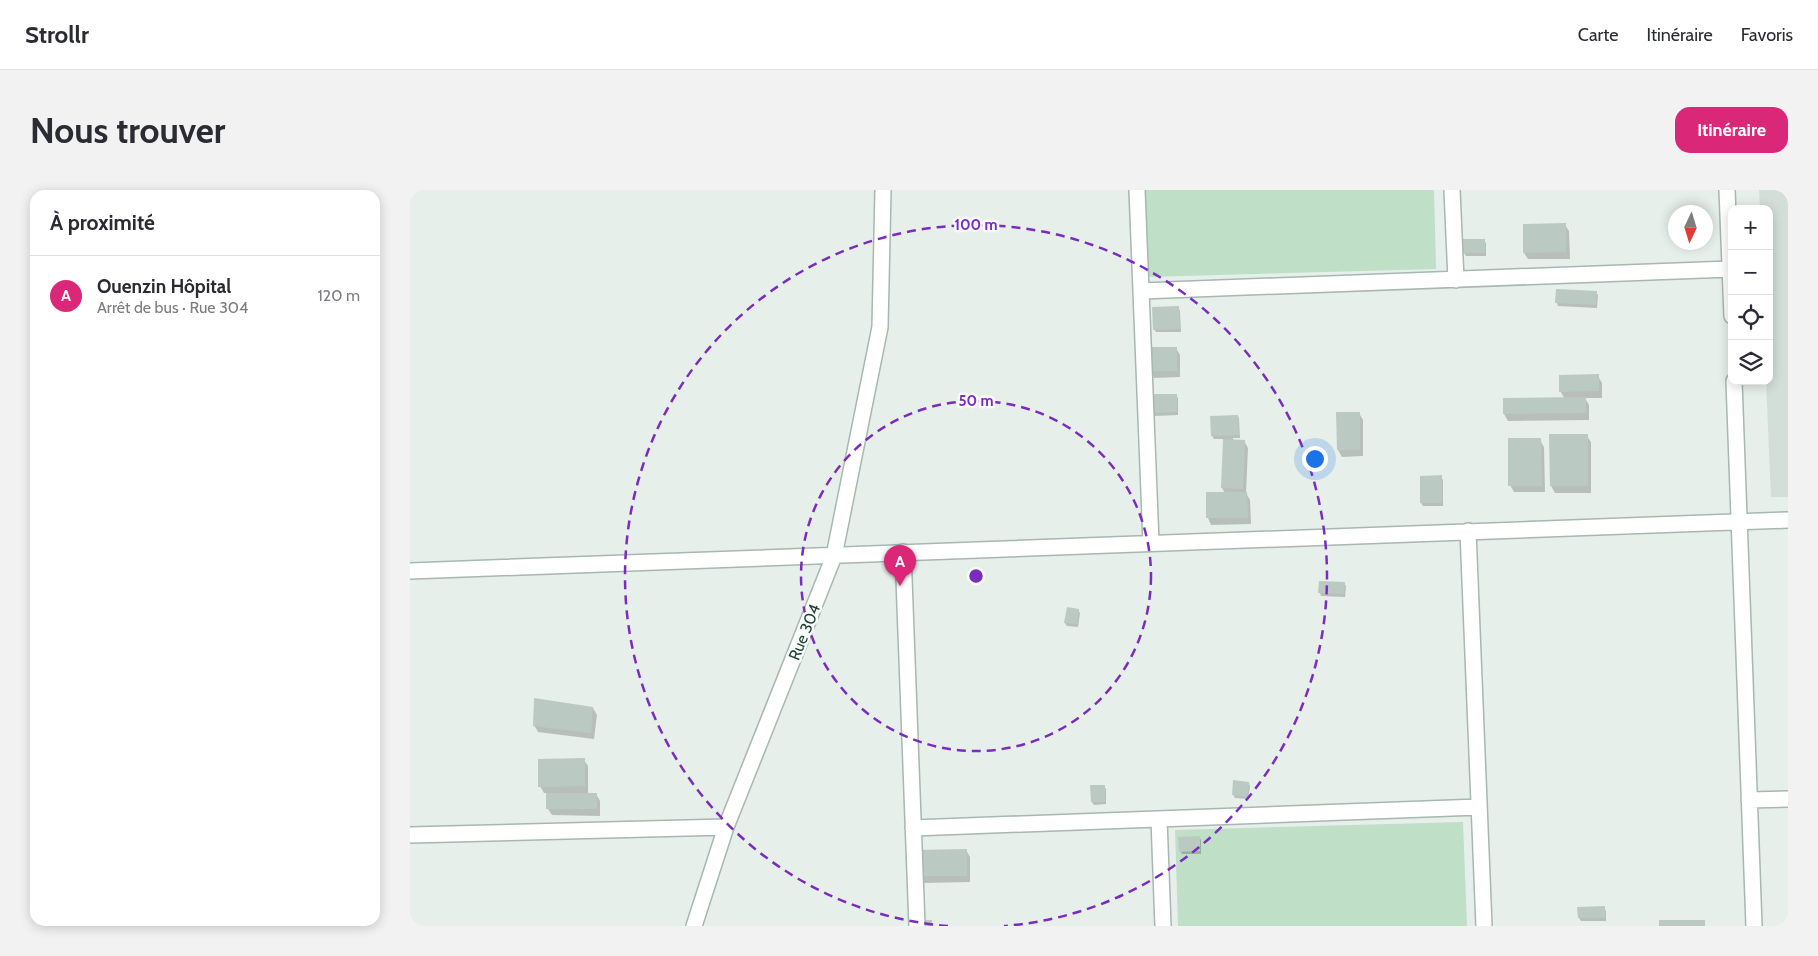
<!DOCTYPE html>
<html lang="fr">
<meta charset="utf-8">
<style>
body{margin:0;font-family:Cabin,sans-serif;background:#f2f2f3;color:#2b2b33}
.controls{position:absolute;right:15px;top:15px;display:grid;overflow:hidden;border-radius:10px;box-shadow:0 2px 12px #0003}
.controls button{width:45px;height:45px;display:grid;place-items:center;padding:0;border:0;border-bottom:1px solid #e1e1e2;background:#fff;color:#2b2b33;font:25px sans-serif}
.compass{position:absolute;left:1258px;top:15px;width:45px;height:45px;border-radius:50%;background:#fff;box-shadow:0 2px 12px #0003;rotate:184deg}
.you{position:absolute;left:904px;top:268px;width:18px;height:18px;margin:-12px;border:4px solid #fff;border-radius:50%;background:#1a73e8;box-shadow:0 0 0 8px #1a73e833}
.badge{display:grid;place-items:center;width:32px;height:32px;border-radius:50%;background:#db2777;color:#fff;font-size:16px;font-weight:700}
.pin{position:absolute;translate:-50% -41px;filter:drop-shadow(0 1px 2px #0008)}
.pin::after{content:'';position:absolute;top:26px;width:18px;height:15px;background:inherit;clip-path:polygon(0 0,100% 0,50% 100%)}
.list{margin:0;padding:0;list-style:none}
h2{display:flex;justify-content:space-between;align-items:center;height:65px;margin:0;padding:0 20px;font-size:21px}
h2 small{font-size:16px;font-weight:400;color:#7c7c81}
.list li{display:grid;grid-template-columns:32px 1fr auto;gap:15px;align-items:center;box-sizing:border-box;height:80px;padding:0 20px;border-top:1px solid #e1e1e2}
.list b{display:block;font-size:19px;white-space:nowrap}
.list p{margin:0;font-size:16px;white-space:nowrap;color:#7c7c81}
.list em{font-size:16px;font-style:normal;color:#7c7c81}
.icon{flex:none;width:28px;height:28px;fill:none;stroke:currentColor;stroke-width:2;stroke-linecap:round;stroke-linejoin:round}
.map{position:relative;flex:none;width:1378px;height:736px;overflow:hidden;border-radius:15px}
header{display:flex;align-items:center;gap:30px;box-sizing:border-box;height:70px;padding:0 25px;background:#fff;border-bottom:1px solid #e1e1e2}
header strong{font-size:24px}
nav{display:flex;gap:28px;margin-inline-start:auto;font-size:18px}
.intro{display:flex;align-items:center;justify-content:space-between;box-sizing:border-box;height:120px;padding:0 30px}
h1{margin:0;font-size:35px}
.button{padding:12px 22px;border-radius:15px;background:#db2777;color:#fff;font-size:18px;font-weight:700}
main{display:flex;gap:30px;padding:0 30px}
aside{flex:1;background:#fff;border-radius:15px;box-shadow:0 2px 12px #0003}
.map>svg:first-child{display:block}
</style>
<header>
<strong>Strollr</strong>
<nav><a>Carte</a><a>Itinéraire</a><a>Favoris</a></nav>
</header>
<div class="intro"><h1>Nous trouver</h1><a class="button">Itinéraire</a></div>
<main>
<aside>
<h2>À proximité<small></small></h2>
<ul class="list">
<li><span class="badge">A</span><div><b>Ouenzin Hôpital</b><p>Arrêt de bus · Rue 304</p></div><em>120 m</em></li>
</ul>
</aside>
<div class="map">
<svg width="1378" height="736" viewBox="0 0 1378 736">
<rect width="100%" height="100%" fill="#e6efea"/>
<path fill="#d4ded9" d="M1349,0H1378V307H1361L1356,191H1359V19H1350Z"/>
<path fill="#bfdfc7" d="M735,0H1024L1026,79L738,87Z
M1053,632L1057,736H768L765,640Z"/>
<path fill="#0003" d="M1155,35L1159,41L1160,69H1118L1114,63Z
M1074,50L1076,53V66H1056L1054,63Z
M1147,101L1186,102L1188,105L1187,118L1148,116L1147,113Z
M768,117L770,121L771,142H746L744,139Z
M766,158L770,165V187L744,188L740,181Z
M1188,186L1192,193V208H1175L1179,215V230L1098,231L1094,224L1155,209L1150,201Z
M766,205L768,208V225L744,226L742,223Z
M949,223L953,230V266L932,267L928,260Z
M828,226L829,229L830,248H823V250L834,251L838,258L836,303L840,310L841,334L801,335L798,328L797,303H815L812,298L814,249H804L802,246V227Z
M1140,246H1177L1181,252V303H1145L1141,296Z
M1130,250L1134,257L1135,302H1104L1100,295Z
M1011,287H1031L1033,290V316H1013L1011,313Z
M934,393L936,396L935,407L911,406L910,403Z
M668,420L670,423L668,437L657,436L655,433Z
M183,518L187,525L184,549L128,542L124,535Z
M174,570L178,576V604H186L190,611V626L142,625L138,619V603H134L130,596Z
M839,593L840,597L838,609L825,608L823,604Z
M694,596L696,599V614L684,615L682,612Z
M789,647L791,650V664H772L770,661Z
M556,660L560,667V692L513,693L509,686Z
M1169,718H1194L1196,721V731H1171L1169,728Z"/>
<path fill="#bbc9c3" d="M1156,33V62L1113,63V34Z
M1053,49H1075V63H1053Z
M1146,99L1187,101L1186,115L1145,113Z
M769,116L770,139L743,140L742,117Z
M739,157H767V181H739Z
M1189,184V201L1149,202V185Z
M740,204H767V222L741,223Z
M1176,207V223L1093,224V208Z
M926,222H950V260H927Z
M828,225L829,245L801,246L800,226Z
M1139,244H1178V296H1140Z
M1098,248H1131L1132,296H1098Z
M813,249L835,250L833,299L811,298Z
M1032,285V313H1010V286Z
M796,302H837L838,328H796Z
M909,391L935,392L934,404L908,403Z
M657,417L669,419L667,434L654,433Z
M124,508L183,517L181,543L123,536Z
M175,568V596L128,597V569Z
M823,590L839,592L837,607L822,605Z
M680,595H695V612H681Z
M136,603H187V619H136Z
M790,646V661L769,662L768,647Z
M557,659V686H507V660Z
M1195,716V728H1168L1167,717Z
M508,730H522V736H508Z
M1249,730H1295V736H1249Z"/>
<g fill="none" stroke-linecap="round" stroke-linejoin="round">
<defs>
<path id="minor" d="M727,0L741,353
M1042,0L1046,90
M1317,0L1322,126
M731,101L1320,79
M1324,191L1344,736
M1058,341L1074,736
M493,362L507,736
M0,381L1378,330
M1339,610L1378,609
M749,629L753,736
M503,638L1069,617
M0,645L316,637
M284,736L316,637L424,366L470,137L473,0"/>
</defs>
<use href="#minor" stroke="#a8b7b1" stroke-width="18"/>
<use href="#minor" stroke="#fff" stroke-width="15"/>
</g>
<g fill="none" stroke="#7b2cbf" stroke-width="2.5" stroke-dasharray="9 6">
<circle cx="566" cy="386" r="175"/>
<path d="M538 736A351 351 0 1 1 594 736"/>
</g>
<g text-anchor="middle" stroke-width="5" stroke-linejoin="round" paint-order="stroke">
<g font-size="16" fill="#244139" stroke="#f6fbf8">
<text transform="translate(394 442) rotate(-68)" y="6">Rue 304</text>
</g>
</g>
<circle cx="566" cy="386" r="8" fill="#7b2cbf" stroke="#f6fbf8" stroke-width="2.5"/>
<g font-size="15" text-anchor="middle" font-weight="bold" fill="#7b2cbf" stroke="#f6fbf8" stroke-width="5" stroke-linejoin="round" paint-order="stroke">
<text x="566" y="40">100 m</text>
<text x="566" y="216">50 m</text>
</g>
</svg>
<div class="controls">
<button>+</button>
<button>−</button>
<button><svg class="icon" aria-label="locate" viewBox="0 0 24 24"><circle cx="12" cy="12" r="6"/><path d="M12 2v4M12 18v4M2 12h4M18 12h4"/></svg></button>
<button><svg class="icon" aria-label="layers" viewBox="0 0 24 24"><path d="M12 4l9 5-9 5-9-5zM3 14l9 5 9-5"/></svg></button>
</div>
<svg class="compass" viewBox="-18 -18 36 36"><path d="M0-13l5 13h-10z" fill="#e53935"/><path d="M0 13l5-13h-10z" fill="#7c7c81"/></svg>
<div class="you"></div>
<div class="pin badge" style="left:490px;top:396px">A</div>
</div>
</main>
